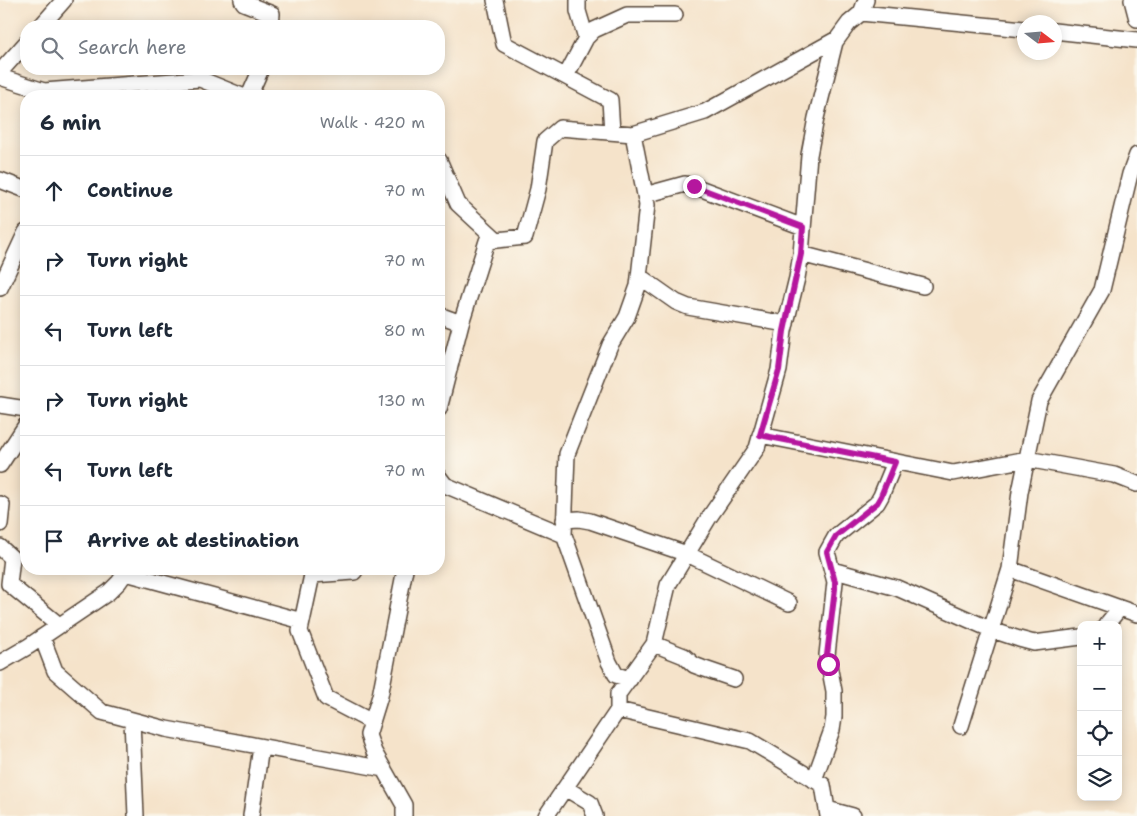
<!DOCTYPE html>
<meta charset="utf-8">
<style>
body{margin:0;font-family:"Shantell Sans",sans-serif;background:#f6f6f7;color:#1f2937}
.controls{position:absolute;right:15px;bottom:15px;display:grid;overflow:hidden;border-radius:10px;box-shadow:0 2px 12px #0003}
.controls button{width:45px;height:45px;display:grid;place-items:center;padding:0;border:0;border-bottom:1px solid #e0e1e3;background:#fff;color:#1f2937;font:25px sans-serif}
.compass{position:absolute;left:1017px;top:15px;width:45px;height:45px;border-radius:50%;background:#fff;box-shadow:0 2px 12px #0003;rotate:106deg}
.stop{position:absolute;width:15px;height:15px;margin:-11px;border:4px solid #b5179e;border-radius:50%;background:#fff}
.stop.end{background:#b5179e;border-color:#fff;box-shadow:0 1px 5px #0008}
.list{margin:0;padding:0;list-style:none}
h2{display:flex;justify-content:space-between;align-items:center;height:65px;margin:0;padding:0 20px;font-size:21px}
h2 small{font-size:16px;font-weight:400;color:#747a83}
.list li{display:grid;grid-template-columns:32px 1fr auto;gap:15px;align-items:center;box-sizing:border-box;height:70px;padding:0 20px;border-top:1px solid #e0e1e3}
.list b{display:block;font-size:19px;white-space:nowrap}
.list em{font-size:16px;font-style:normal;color:#747a83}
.icon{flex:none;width:28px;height:28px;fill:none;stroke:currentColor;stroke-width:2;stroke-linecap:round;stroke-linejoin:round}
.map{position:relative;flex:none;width:1137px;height:816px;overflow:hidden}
.search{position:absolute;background:#fff;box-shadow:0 2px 12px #0003;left:20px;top:20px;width:425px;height:55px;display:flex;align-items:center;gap:12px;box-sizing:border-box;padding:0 18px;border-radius:20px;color:#747a83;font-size:19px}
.panel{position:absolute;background:#fff;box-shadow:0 2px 12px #0003;left:20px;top:90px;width:425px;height:485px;border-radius:20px}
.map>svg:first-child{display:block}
</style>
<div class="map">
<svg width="1137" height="816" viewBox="0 0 1137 816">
<rect width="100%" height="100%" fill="#fbf7ec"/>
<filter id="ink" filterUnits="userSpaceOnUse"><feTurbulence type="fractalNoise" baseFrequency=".02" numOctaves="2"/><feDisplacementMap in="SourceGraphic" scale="10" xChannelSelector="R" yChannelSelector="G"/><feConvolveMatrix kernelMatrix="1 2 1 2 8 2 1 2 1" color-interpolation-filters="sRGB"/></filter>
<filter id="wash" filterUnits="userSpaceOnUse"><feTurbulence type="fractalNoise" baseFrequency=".0096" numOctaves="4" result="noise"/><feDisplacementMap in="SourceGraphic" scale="20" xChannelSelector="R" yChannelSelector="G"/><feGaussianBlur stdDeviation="1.12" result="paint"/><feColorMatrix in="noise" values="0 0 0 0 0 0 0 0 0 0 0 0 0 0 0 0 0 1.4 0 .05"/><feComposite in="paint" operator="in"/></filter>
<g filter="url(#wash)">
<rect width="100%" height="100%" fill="#f5e3ca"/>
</g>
<g filter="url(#ink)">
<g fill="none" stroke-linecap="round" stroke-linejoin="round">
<defs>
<path id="minor" d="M242,0L244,3L272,14L271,26
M495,0L504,44L610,100L612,132
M578,0V11L586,38
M1132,0L1137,19
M861,13L1024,29
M41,26L64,0
M1054,31L1137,40
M0,72L26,43
M566,76L586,38L594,30L627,15H675
M0,77L44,91L200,79L242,96
M249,96L261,69
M439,160L458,204L497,240
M0,180L26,190
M645,195L685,184L694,186L803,227
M801,254L923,286
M639,276L676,302L688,307L786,324
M0,288L26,232
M439,315L461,323
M0,405L26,409
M439,409L461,323L487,241L525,237L538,189L545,141L560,128L633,134L705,112L837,39
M760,435L953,473L1027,459L1114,475L1137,484
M0,465L26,425
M439,477L445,485L564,535
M0,504L2,505L0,524
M564,520L579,519L590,521L687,554L789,603
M0,547L12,558L9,584L59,625
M310,569L312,575L300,631L326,698L372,722
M1010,569L1137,614
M832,570L897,588L992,630L1019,639L1034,643L1081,637
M126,573L302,621
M312,575L354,572L356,569
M1106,625L1120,608
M42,637L55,671L102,712L166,729L384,769
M654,644L684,656L694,665L702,668L734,679
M0,663L29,646L109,592L119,582L128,569
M630,679L616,675L609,662L564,535L567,454L610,345L627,317L638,286L647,205L633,134
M618,710L750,741L823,785L828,816
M132,720L136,816
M961,726L1010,569L1020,492L1039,401L1102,290L1130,174L1137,155
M814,780L832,730L834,717V691L827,655L835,582L827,552L836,536L877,503L881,496L895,462
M565,788L590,803L595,816
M827,809L853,816
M251,816L261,747
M404,816V805L374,752L368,735L380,696L405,569
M546,816L618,710V694L654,644L668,585L708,519L757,448L779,370L784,331L797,278L801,254L809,155L816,118L835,42L849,23L861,13L866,0"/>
</defs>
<use href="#minor" stroke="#574638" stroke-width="18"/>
<use href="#minor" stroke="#fff" stroke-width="15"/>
</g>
</g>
<g fill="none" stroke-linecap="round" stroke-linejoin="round" filter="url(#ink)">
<path stroke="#b5179e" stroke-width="6" d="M694,186L803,227L801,254L784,331L779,370L760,435L895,462L881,496L877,503L836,536L827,552L835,582V589L827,655L828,664"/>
</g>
</svg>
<div class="controls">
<button>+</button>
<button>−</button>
<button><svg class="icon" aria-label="locate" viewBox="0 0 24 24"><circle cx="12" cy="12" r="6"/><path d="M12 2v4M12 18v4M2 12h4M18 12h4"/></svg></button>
<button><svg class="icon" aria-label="layers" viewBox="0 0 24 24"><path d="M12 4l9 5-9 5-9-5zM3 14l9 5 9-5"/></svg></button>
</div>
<svg class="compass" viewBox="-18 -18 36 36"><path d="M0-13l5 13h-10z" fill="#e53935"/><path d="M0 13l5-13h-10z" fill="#747a83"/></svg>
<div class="stop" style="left:828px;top:664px"></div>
<div class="stop end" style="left:694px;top:186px"></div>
<div class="search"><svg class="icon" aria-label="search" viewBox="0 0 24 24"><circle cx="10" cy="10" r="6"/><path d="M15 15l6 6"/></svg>Search here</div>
<section class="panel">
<h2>6 min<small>Walk · 420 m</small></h2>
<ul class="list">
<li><svg class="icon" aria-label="ahead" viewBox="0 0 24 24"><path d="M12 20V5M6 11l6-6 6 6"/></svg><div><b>Continue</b></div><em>70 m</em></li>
<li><svg class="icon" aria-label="right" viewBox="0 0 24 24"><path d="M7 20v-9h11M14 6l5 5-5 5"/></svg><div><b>Turn right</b></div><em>70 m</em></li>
<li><svg class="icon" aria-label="left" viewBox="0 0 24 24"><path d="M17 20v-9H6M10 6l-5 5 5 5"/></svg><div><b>Turn left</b></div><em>80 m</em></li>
<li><svg class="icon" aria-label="right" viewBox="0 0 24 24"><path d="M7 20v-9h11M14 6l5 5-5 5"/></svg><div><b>Turn right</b></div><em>130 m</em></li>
<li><svg class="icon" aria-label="left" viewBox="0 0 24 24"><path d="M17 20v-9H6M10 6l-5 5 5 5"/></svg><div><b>Turn left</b></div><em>70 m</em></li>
<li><svg class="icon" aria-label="arrive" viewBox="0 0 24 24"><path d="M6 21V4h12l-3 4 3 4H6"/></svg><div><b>Arrive at destination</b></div></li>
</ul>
</section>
</div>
